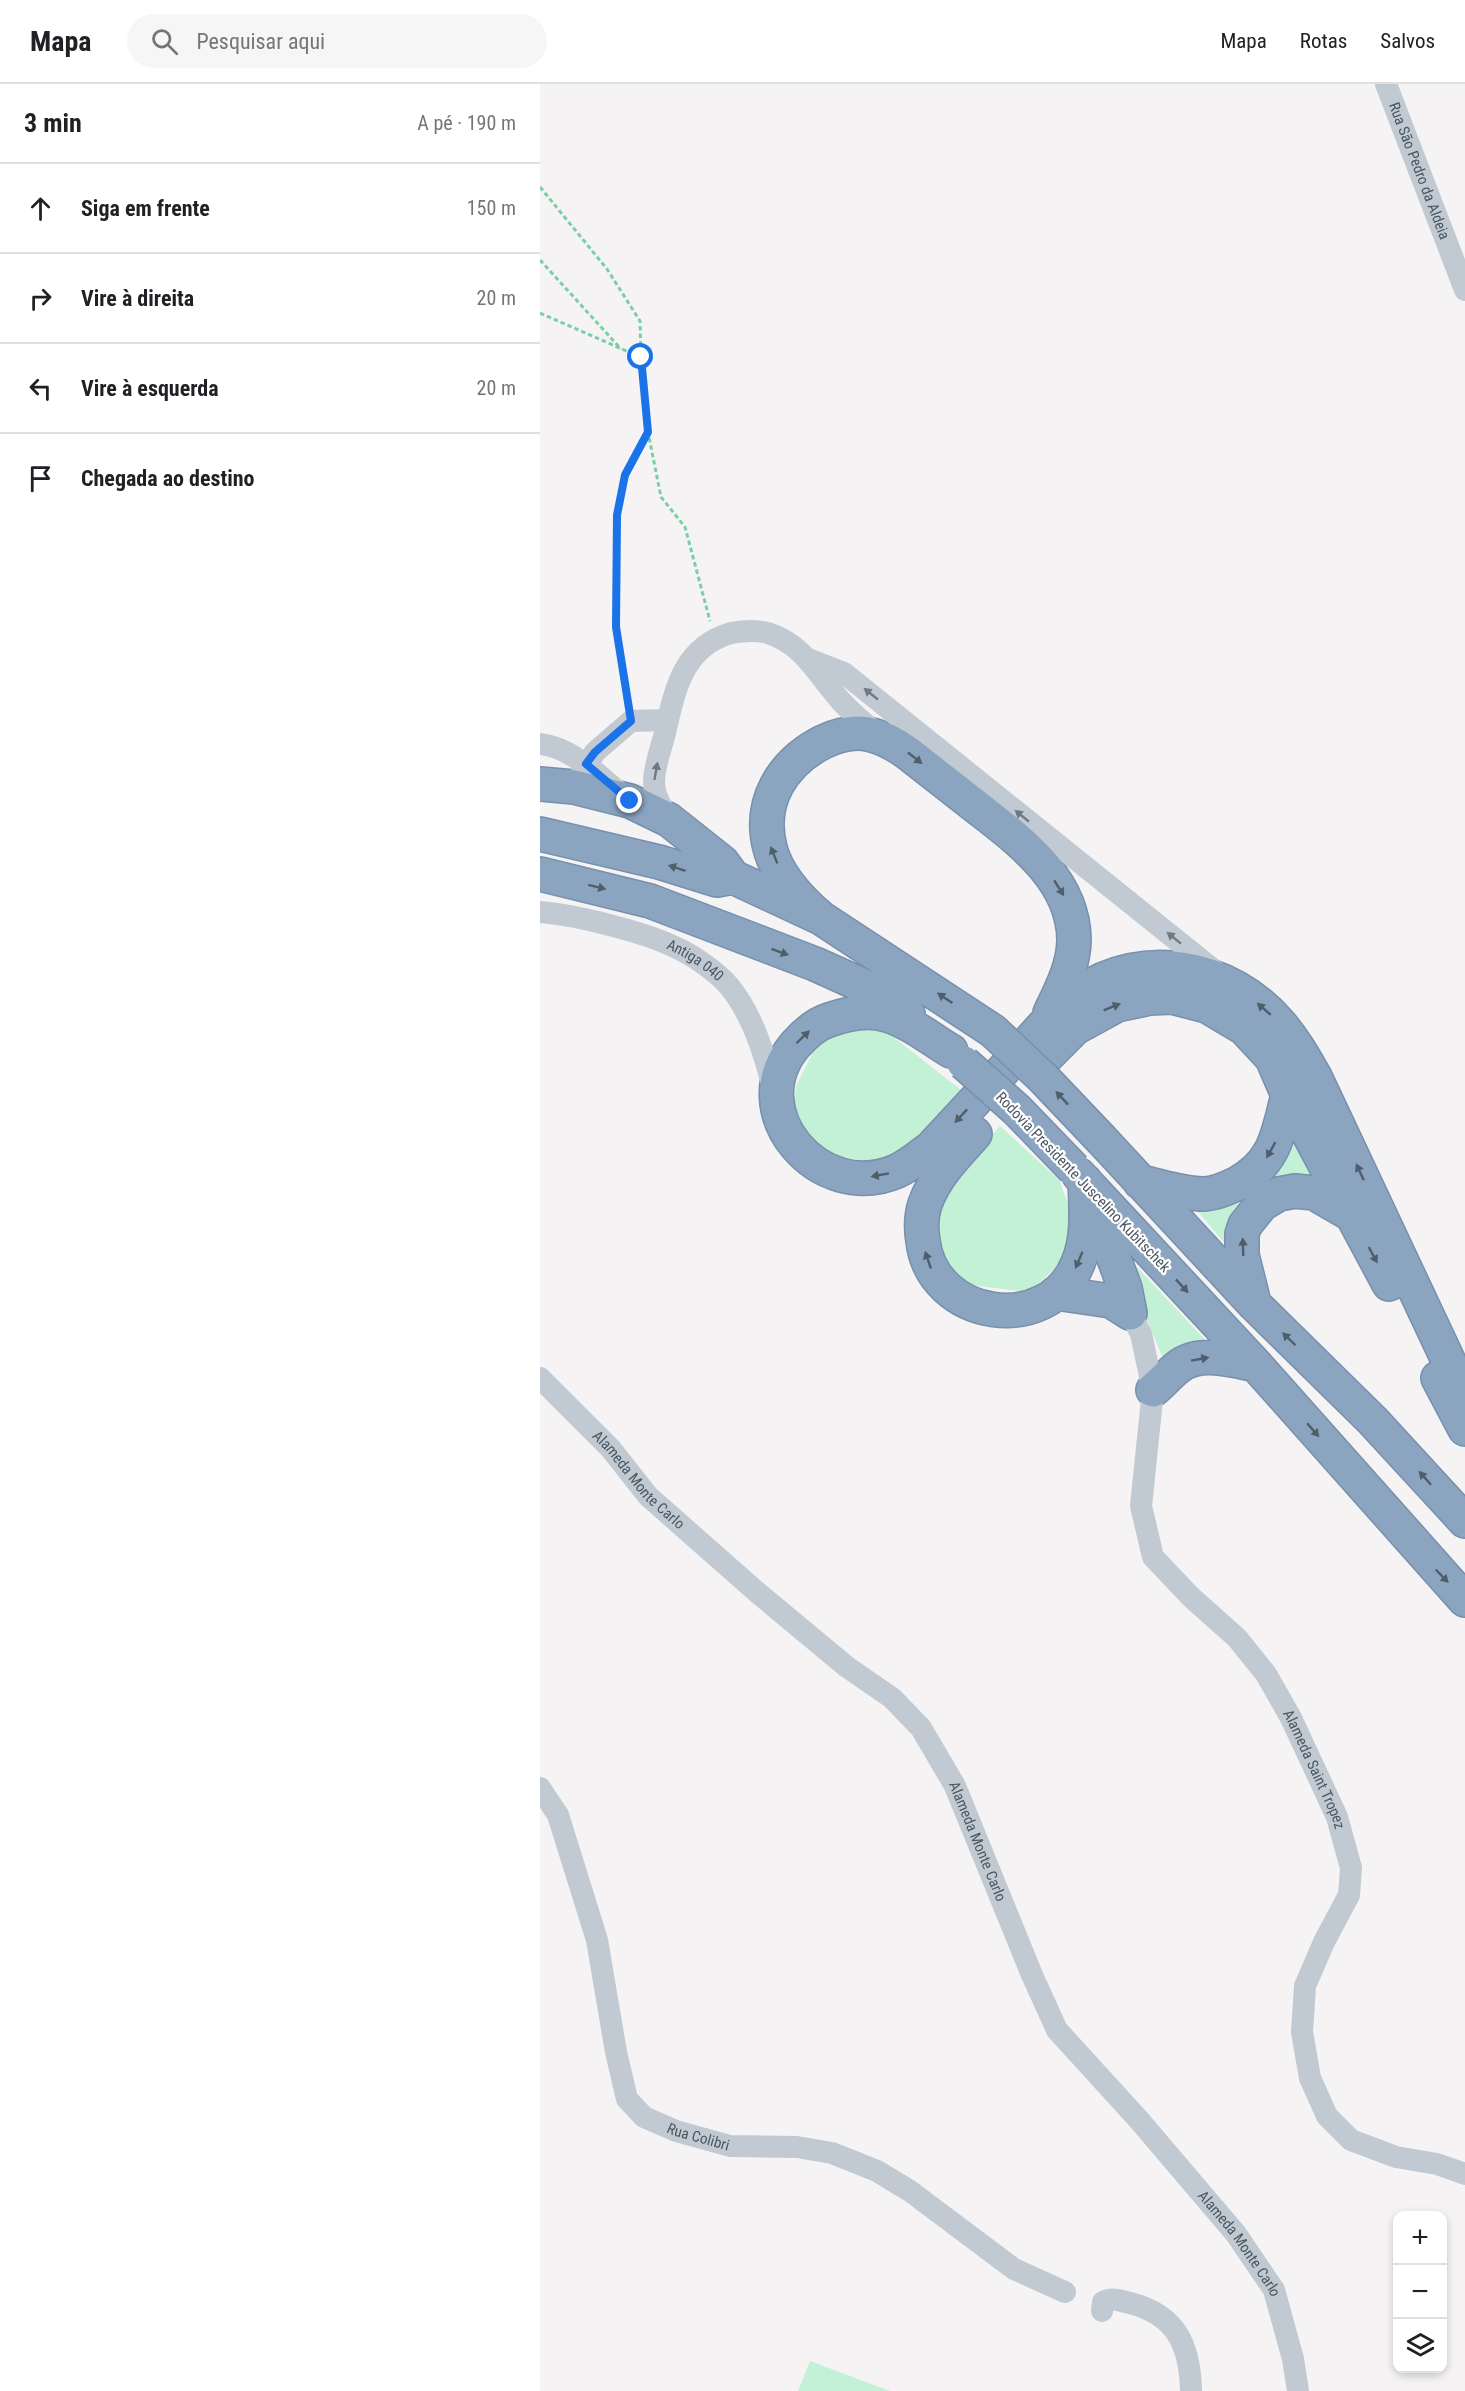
<!DOCTYPE html>
<html lang="pt">
<meta charset="utf-8">
<style>
body{margin:0;font-family:"Roboto Condensed",sans-serif;background:#f6f6f6;color:#202124}
.controls{position:absolute;right:18px;bottom:18px;display:grid;overflow:hidden;border-radius:12px;box-shadow:0 3px 9px #0003}
.controls button{width:54px;height:54px;display:grid;place-items:center;padding:0;border:0;border-bottom:2px solid #e0e0e0;background:#fff;color:#202124;font:30px sans-serif}
.stop{position:absolute;width:18px;height:18px;margin:-14px;border:4px solid #1a73e8;border-radius:50%;background:#fff}
.stop.end{background:#1a73e8;border-color:#fff;box-shadow:0 2px 6px #0008}
.list{margin:0;padding:0;list-style:none}
h2{display:flex;justify-content:space-between;align-items:center;height:78px;margin:0;padding:0 24px;font-size:26px}
h2 small{font-size:20px;font-weight:400;color:#757577}
.list li{display:grid;grid-template-columns:39px 1fr auto;gap:18px;align-items:center;box-sizing:border-box;height:90px;padding:0 24px;border-top:2px solid #e0e0e0}
.list b{display:block;font-size:22px;white-space:nowrap}
.list em{font-size:20px;font-style:normal;color:#757577}
.icon{flex:none;width:33px;height:33px;fill:none;stroke:currentColor;stroke-width:2;stroke-linecap:round;stroke-linejoin:round}
.map{position:relative;flex:none;width:925px;height:2307px;overflow:hidden}
header{display:flex;align-items:center;gap:36px;box-sizing:border-box;height:84px;padding:0 30px;background:#fff;border-bottom:2px solid #e0e0e0}
header strong{font-size:28px}
nav{display:flex;gap:33px;margin-inline-start:auto;font-size:21px}
.search{width:420px;height:54px;background:#f6f6f6;display:flex;align-items:center;gap:15px;box-sizing:border-box;padding:0 21px;border-radius:33px;color:#757577;font-size:22px}
main{display:flex}
aside{flex:1;background:#fff}
.map>svg:first-child{display:block}
</style>
<header>
<strong>Mapa</strong>
<div class="search"><svg class="icon" aria-label="search" viewBox="0 0 24 24"><circle cx="10" cy="10" r="6"/><path d="M15 15l6 6"/></svg>Pesquisar aqui</div>
<nav><a>Mapa</a><a>Rotas</a><a>Salvos</a></nav>
</header>
<main>
<aside>
<h2>3 min<small>A pé · 190 m</small></h2>
<ul class="list">
<li><svg class="icon" aria-label="ahead" viewBox="0 0 24 24"><path d="M12 20V5M6 11l6-6 6 6"/></svg><div><b>Siga em frente</b></div><em>150 m</em></li>
<li><svg class="icon" aria-label="right" viewBox="0 0 24 24"><path d="M7 20v-9h11M14 6l5 5-5 5"/></svg><div><b>Vire à direita</b></div><em>20 m</em></li>
<li><svg class="icon" aria-label="left" viewBox="0 0 24 24"><path d="M17 20v-9H6M10 6l-5 5 5 5"/></svg><div><b>Vire à esquerda</b></div><em>20 m</em></li>
<li><svg class="icon" aria-label="arrive" viewBox="0 0 24 24"><path d="M6 21V4h12l-3 4 3 4H6"/></svg><div><b>Chegada ao destino</b></div></li>
</ul>
</aside>
<div class="map">
<svg width="925" height="2307" viewBox="0 0 925 2307">
<rect width="100%" height="100%" fill="#f5f3f3"/>
<path fill="#c3f1d5" d="M314,945L347,948L421,1006L389,1044L355,1072L340,1078L324,1077L299,1072L275,1062L254,1027L256,1002L275,964L291,952Z
M460,1042L519,1096L531,1127L533,1144L523,1171L513,1186L492,1205L478,1207L431,1201L421,1195L403,1172L395,1149L407,1104Z
M754,1043L785,1107L773,1103L687,1162L654,1123Z
M581,1166L669,1260L624,1277L579,1168Z
M270,2277L350,2307H258Z"/>
<g fill="none" stroke-linecap="round" stroke-linejoin="round">
<defs>
<path id="highway" d="M0,700L34,703L90,717L129,736L182,778L193,793
M0,750L119,778L177,796L193,793L281,834L453,947
M0,790L110,817L275,880L335,907L368,930
M281,834C260,816 237,792 230,764C218,718 242,679 283,658C296,652 313,647 328,650C343,653 357,661 369,670C392,688 415,706 438,724C480,757 533,795 534,855C534,882 521,906 510,929
M411,967C391,955 370,938 347,931C328,925 308,929 289,936C276,940 265,950 256,960C198,1027 280,1121 357,1087C370,1081 380,1072 391,1064C421,1032 451,999 481,967C499,947 517,924 539,909C603,864 690,881 740,940C754,956 764,974 775,993L925,1312
M498,981L535,944L577,921L610,914L632,913L667,922L704,944L732,974L748,1011L812,1131
M435,1050C415,1072 395,1092 385,1120C381,1132 381,1145 383,1157C392,1235 508,1254 538,1179C549,1153 546,1125 545,1097
M562,1056L714,1220L833,1337L925,1437
M539,1091L716,1281L925,1516
M600,1098C620,1102 643,1110 663,1110C675,1110 688,1104 698,1099C736,1078 738,1049 748,1011
M552,1116L585,1204L590,1229
M516,1209L571,1217L590,1229
M714,1219L702,1171V1150L705,1141L722,1120L739,1110L755,1107L774,1109L812,1131L849,1200
M898,1294L925,1345
M613,1306C622,1299 629,1290 638,1283C659,1266 692,1276 716,1281"/>
</defs>
<use href="#highway" stroke="#7690ad" stroke-width="36"/>
<path stroke="#7ad0a6" stroke-width="3" stroke-dasharray="4.5 3" stroke-linecap="butt" d="M0,103L67,185L100,237L101,273L108,348L121,413L145,443L170,537
M0,176L81,265
M0,229L100,273
M88,617L76,543L77,431L85,391L107,349"/>
<g stroke="#c1cad2" stroke-width="22">
<path id="s1" d="M846,0L925,206"/>
<path d="M268,575L304,589L680,891"/>
<path d="M0,660C33,664 60,692 84,713"/>
<path d="M34,703L55,668L91,637L128,636"/>
<path d="M129,736C123,724 114,713 114,698C114,682 121,665 125,649C135,605 143,563 191,549C202,547 217,546 228,549C263,560 277,590 300,616C312,630 327,641 341,653"/>
<path id="s2" d="M0,828C36,831 105,848 137,864C154,872 177,888 189,902C213,931 225,972 234,1007"/>
<path id="s3" d="M590,1229L601,1250L613,1306L601,1422L613,1473L651,1513L697,1554L726,1590L751,1634L797,1733L811,1784L809,1811L784,1858L765,1902L762,1948L770,1994L787,2032L811,2056L856,2073L897,2080L925,2090"/>
<path id="s4" d="M0,1294L71,1365L108,1412L218,1509L307,1583L352,1614L381,1644L415,1702L492,1891L517,1946L599,2036L696,2150L734,2206L753,2275L758,2307"/>
<path id="s5" d="M0,1704L18,1731L57,1856L76,1968L87,2015L104,2033L136,2047L190,2062L257,2063L292,2069L337,2087L370,2107L474,2185L525,2208"/>
<path d="M562,2227L563,2218C573,2213 580,2217 590,2219C637,2231 650,2262 651,2307"/>
</g>
<use href="#highway" stroke="#8ba5c1" stroke-width="33"/>
<defs>
<path id="highway-bridge" d="M453,947L504,995L562,1056
M424,979L477,1026L534,1085"/>
</defs>
<use href="#highway-bridge" stroke="#7690ad" stroke-width="36" stroke-linecap="butt"/>
<use href="#highway-bridge" stroke="#8ba5c1" stroke-width="33"/>
</g>
<defs><path id="oneway-solid" d="M-6-.8H1V-3.2L6.5 0L1 3.2V.8H-6Z" transform="scale(1.5)"/></defs>
<g fill="#6e7983">
<use href="#oneway-solid" transform="translate(331 610) rotate(-141)"/>
<use href="#oneway-solid" transform="translate(116 687) rotate(-80)"/>
<use href="#oneway-solid" transform="translate(482 732) rotate(-141)"/>
<use href="#oneway-solid" transform="translate(634 854) rotate(-141)"/>
</g>
<g fill="#505e6b">
<use href="#oneway-solid" transform="translate(375 674) rotate(38)"/>
<use href="#oneway-solid" transform="translate(234 771) rotate(-112)"/>
<use href="#oneway-solid" transform="translate(137 784) rotate(-162)"/>
<use href="#oneway-solid" transform="translate(57 803) rotate(14)"/>
<use href="#oneway-solid" transform="translate(519 804) rotate(58)"/>
<use href="#oneway-solid" transform="translate(240 868) rotate(20)"/>
<use href="#oneway-solid" transform="translate(405 914) rotate(-146)"/>
<use href="#oneway-solid" transform="translate(572 923) rotate(-22)"/>
<use href="#oneway-solid" transform="translate(724 925) rotate(-139)"/>
<use href="#oneway-solid" transform="translate(263 953) rotate(-44)"/>
<use href="#oneway-solid" transform="translate(522 1014) rotate(-133)"/>
<use href="#oneway-solid" transform="translate(421 1032) rotate(133)"/>
<use href="#oneway-solid" transform="translate(731 1066) rotate(119)"/>
<use href="#oneway-solid" transform="translate(820 1088) rotate(-115)"/>
<use href="#oneway-solid" transform="translate(340 1091) rotate(170)"/>
<use href="#oneway-solid" transform="translate(703 1163) rotate(-92)"/>
<use href="#oneway-solid" transform="translate(833 1171) rotate(62)"/>
<use href="#oneway-solid" transform="translate(388 1176) rotate(-109)"/>
<use href="#oneway-solid" transform="translate(539 1176) rotate(113)"/>
<use href="#oneway-solid" transform="translate(642 1202) rotate(47)"/>
<use href="#oneway-solid" transform="translate(749 1255) rotate(-136)"/>
<use href="#oneway-solid" transform="translate(660 1275) rotate(-10)"/>
<use href="#oneway-solid" transform="translate(773 1346) rotate(49)"/>
<use href="#oneway-solid" transform="translate(885 1394) rotate(-132)"/>
<use href="#oneway-solid" transform="translate(902 1492) rotate(46)"/>
</g>
<g fill="none" stroke-linecap="round" stroke-linejoin="round">
<path stroke="#1a73e8" stroke-width="8" d="M90,717L46,680L55,668L91,637L76,543L77,431L85,391L108,348L101,273"/>
</g>
<g text-anchor="middle" stroke-width="4.5" stroke-linejoin="round" paint-order="stroke">
<g font-size="15" fill="#4a5661" stroke="#fff">
<text dy="5" stroke="none"><textPath href="#s1" startOffset="93">Rua São Pedro da Aldeia</textPath></text>
<text dy="5" stroke="none"><textPath href="#s2" startOffset="164">Antiga 040</textPath></text>
<text transform="translate(543 1098) rotate(46)" y="5">Rodovia Presidente Juscelino Kubitschek</text>
<text dy="5" stroke="none"><textPath href="#s4" startOffset="142">Alameda Monte Carlo</textPath></text>
<text dy="5" stroke="none"><textPath href="#s3" startOffset="520">Alameda Saint Tropez</textPath></text>
<text dy="5" stroke="none"><textPath href="#s4" startOffset="646">Alameda Monte Carlo</textPath></text>
<text dy="5" stroke="none"><textPath href="#s5" startOffset="408">Rua Colibri</textPath></text>
<text dy="5" stroke="none"><textPath href="#s4" startOffset="1132">Alameda Monte Carlo</textPath></text>
</g>
</g>
</svg>
<div class="controls">
<button>+</button>
<button>−</button>
<button><svg class="icon" aria-label="layers" viewBox="0 0 24 24"><path d="M12 4l9 5-9 5-9-5zM3 14l9 5 9-5"/></svg></button>
</div>
<div class="stop" style="left:101px;top:273px"></div>
<div class="stop end" style="left:90px;top:717px"></div>
</div>
</main>
